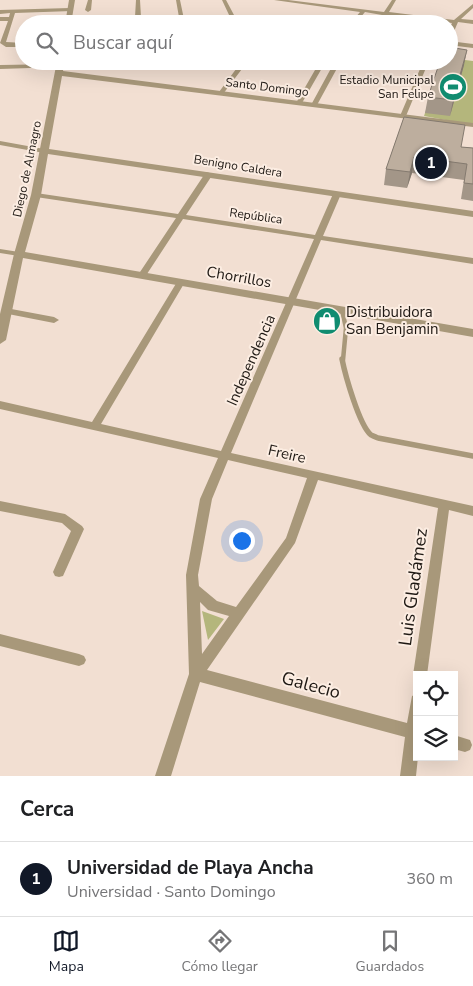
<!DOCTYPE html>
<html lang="es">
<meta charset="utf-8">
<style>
body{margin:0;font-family:"Nunito Sans",sans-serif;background:#f6f6f6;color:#202124}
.controls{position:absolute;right:15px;bottom:15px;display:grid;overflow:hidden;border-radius:0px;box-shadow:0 5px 20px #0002}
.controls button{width:45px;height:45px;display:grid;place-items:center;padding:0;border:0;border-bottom:1px solid #e0e0e0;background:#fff;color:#202124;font:25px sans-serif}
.you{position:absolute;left:241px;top:540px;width:18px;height:18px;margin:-12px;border:4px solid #fff;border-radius:50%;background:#1a73e8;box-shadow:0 0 0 8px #1a73e833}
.badge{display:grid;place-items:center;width:32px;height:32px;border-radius:50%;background:#111827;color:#fff;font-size:16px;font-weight:700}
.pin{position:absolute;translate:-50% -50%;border:2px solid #fff;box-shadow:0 1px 5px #0006}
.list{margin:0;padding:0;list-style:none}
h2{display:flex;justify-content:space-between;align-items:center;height:65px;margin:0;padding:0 20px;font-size:21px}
h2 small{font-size:16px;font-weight:400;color:#757577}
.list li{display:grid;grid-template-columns:32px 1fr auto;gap:15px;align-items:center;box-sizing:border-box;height:75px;padding:0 20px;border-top:1px solid #e0e0e0}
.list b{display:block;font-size:19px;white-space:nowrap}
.list p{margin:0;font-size:16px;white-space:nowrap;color:#757577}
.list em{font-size:16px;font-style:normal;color:#757577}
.icon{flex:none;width:28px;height:28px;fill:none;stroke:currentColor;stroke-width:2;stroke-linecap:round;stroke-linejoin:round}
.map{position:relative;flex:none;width:473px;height:776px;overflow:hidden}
.search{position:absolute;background:#fff;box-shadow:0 5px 20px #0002;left:15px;right:15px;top:15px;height:55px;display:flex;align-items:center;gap:12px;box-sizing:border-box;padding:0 18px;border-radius:28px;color:#757577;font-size:19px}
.sheet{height:140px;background:#fff}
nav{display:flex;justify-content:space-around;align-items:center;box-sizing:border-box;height:70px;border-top:1px solid #e0e0e0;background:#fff;font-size:14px;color:#757577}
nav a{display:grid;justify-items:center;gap:2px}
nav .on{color:#111827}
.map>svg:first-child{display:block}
</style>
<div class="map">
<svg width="473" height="776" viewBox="0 0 473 776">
<rect width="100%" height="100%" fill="#f2dfd2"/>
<path fill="#b4b67c" d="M449,58L473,61V125L424,116L442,61H449Z
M202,611L224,619L208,640Z"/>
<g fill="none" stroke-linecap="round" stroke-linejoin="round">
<path stroke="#a8987a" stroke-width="4.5" d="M342,310L346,328L343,360"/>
<path stroke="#a8987a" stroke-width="5.5" d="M342,359C345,374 359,425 371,435C372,435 377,438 378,438L473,456"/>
<path fill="#a8987a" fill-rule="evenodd" d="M88,0H92L91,10L88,12L85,10Z
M136,0H140L141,17L138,19L135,17Z
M176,0H180L185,24L180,23Z
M222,0H226L234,15L293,24H278L230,17Z
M274,0H288L384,12L392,0H396L389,12L454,20L473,4V8L461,19L473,20V24L458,22L452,36L449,38V29L452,23L387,15L382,24H377L382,15L365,12L355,24H350L360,12Z
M70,8L72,11L15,13L6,42L24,43V47H6L0,43L8,21H0V17H9L10,13L0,14V10Z
M449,41L473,44V48L449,45Z
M242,61H248L223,94H219V92Z
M256,61H274L317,67L320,61H326L302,103L299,105L296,103L315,70Z
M335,61H341L317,105L312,106L311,105Z
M423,62L428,63L406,116L401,117L400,116Z
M62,64L63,65L60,67L0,69V65Z
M0,141L44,149L47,151L44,153L0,145Z
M206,172L213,174L186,215L315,235L333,194L337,192L341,194L323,236L473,258V264L321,240L231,453L473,506V516L449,510L427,675H417V680L413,675L438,508L318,480L295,543L207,670L407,723L412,696L417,694L418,757L416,776H400L405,737L200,682L171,776H155L189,674L186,575L200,499L218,458L0,409V401L92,422L177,282L181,279L185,282L101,424L221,451L314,239L183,219L145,277L142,278L138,275L176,218L36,197L32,195L36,193L178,214ZM228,460L307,478L286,538L236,607L217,601L199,586L198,575L212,499ZM200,602L208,610L229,616L202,654Z
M0,249L19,252L23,254L19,256L0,253Z
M6,308L54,317L59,320L54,323L3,313L2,311Z
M0,501L65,514L82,526L84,529L63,576L59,577L55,576L53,572L71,531L62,523L0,511Z
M0,634L79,654L84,656L86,660L84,664L79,666L0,646Z
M454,735L470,740L472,745L470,750L465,752L454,749Z"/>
<path fill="#a8987a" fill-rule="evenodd" d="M69,0H75L71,24H65Z
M57,61H65L63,71L473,123V127L62,76L49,149L473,211V217L48,154L41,195L25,252L473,329V337L23,258L6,340L0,344V314L14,254L31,195Z"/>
</g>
<path fill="#a39688" d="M464,65L450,116L425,113L428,97Z
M404,117L461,147L473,148V201L461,199L464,180L412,173L407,188L384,185L386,169Z"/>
<path fill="#847a6f" d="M467,50L464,65L450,116L453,100Z
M414,157L412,173L407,188L410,172Z"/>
<path fill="#bdae9e" stroke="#847a6f" d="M449,47L467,50L453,100L428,97L440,61H449Z
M404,117L465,125L461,147L473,148V184L464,183L467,164L414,157L410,172L386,169Z"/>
<defs>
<symbol id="stadium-disc" viewBox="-11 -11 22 22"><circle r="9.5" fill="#108c70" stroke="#fcede2"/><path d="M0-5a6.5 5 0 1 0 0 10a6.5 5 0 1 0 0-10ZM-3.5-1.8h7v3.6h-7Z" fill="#fff"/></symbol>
<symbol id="shop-disc" viewBox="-11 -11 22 22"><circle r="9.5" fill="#108c70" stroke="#fcede2"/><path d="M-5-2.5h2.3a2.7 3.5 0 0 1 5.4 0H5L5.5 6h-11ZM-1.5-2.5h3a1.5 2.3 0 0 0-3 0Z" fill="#fff"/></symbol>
</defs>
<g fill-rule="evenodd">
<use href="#stadium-disc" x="437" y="71" width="32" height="32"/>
<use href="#shop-disc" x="311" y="305" width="32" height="32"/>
</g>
<g text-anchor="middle" stroke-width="4" stroke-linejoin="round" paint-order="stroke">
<g font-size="12" fill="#1e1813" stroke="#fcede2" text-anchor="end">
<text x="434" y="84">Estadio Municipal<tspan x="434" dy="14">San Felipe</tspan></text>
</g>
<g font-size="12" fill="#1e1813" stroke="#fcede2">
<text transform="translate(267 87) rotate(7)" y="4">Santo Domingo</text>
<text transform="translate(238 166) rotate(9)" y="4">Benigno Caldera</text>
<text transform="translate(27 169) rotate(-78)" y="4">Diego de Almagro</text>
<text transform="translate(256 216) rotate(8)" y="4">República</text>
</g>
<g font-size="15" fill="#1e1813" stroke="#fcede2">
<text transform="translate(239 277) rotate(10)" y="5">Chorrillos</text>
<text transform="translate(251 360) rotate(-66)" y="5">Independencia</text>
<text transform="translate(287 454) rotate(13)" y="5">Freire</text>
</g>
<g font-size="15" fill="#1e1813" stroke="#fcede2" text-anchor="start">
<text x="346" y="317">Distribuidora<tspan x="346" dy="17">San Benjamin</tspan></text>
</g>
<g font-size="18" fill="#1e1813" stroke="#fcede2">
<text transform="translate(413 587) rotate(-82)" y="6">Luis Gladámez</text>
<text transform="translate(311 685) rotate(15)" y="6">Galecio</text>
</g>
</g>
</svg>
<div class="controls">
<button><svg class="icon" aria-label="locate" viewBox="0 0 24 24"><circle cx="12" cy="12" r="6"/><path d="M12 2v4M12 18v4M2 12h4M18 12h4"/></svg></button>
<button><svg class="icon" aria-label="layers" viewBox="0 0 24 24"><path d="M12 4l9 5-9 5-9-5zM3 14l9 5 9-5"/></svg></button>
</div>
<div class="you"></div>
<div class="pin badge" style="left:431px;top:163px">1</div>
<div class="search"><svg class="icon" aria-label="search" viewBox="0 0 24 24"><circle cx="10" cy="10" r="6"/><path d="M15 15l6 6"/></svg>Buscar aquí</div>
</div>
<section class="sheet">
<h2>Cerca<small></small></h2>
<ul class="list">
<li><span class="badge">1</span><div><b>Universidad de Playa Ancha</b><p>Universidad · Santo Domingo</p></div><em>360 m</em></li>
</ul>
</section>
<nav>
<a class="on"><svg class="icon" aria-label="map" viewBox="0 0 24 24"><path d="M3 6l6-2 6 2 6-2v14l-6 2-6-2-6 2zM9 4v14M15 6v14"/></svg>Mapa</a>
<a><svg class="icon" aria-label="directions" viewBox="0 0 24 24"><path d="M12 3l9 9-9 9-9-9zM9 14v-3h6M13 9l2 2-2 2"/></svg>Cómo llegar</a>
<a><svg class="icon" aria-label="saved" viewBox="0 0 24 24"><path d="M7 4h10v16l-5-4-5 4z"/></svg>Guardados</a>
</nav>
